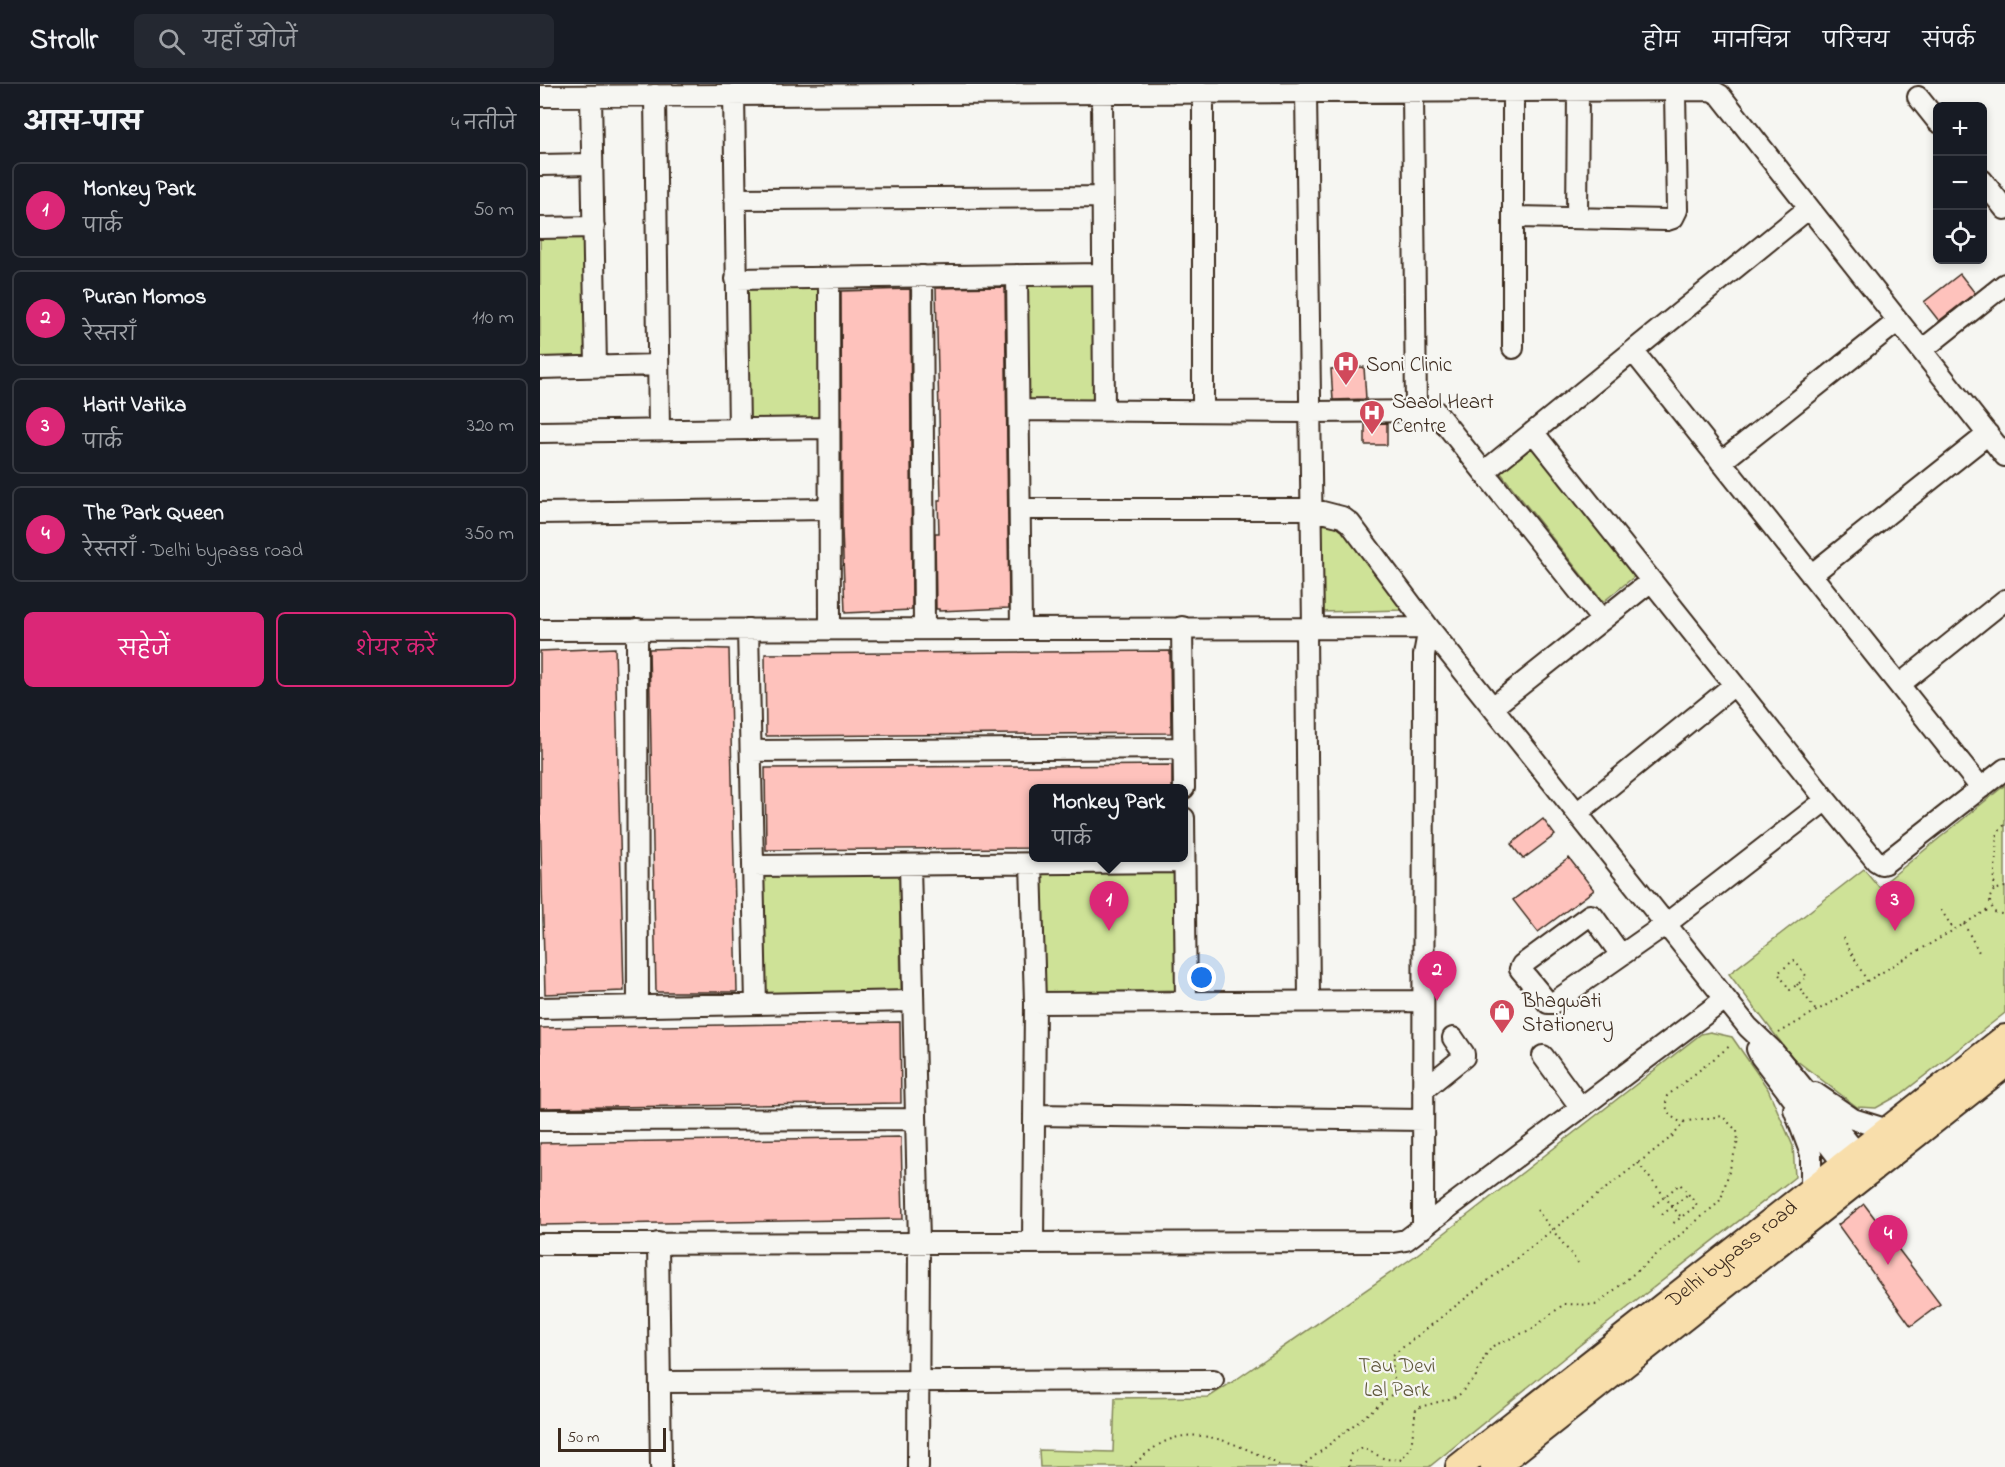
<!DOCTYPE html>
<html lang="hi">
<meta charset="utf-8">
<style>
body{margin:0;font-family:"Indie Flower","Playpen Sans Deva",sans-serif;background:#242831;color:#f1f3f6}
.controls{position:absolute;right:18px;top:18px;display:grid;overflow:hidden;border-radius:9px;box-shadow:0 3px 9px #0003}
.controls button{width:54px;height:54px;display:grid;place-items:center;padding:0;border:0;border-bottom:2px solid #363941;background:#171b24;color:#f1f3f6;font:30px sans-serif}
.scale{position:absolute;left:18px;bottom:15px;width:108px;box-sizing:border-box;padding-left:6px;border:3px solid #3b2a1e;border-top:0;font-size:16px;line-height:21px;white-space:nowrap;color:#3b2a1e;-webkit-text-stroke:4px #f6f6f2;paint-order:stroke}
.you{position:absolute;left:662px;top:894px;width:21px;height:21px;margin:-15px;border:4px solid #fff;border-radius:50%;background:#1a73e8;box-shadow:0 0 0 9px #1a73e833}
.badge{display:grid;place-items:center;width:39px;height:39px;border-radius:50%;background:#db2777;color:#fff;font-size:20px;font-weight:700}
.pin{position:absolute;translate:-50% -50px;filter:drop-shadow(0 2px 3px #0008)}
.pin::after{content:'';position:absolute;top:32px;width:21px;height:18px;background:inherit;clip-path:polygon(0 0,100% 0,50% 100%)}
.popup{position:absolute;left:489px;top:700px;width:159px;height:78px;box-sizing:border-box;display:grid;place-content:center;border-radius:9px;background:#171b24;filter:drop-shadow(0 2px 4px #0005);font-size:20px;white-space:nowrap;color:#9ea1a6}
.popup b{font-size:22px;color:#f1f3f6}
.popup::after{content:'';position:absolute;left:50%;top:100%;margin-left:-12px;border:12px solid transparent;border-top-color:#171b24}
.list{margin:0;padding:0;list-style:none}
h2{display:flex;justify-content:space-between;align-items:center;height:78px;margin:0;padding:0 24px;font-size:26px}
h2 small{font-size:20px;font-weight:400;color:#9ea1a6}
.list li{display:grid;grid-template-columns:39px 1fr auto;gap:18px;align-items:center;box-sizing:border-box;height:96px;margin:0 12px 12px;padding:0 12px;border:2px solid #363941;border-radius:9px}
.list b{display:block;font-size:22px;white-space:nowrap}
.list p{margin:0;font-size:20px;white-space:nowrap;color:#9ea1a6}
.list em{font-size:20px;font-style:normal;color:#9ea1a6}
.actions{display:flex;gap:12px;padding:18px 24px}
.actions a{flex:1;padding:14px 0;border:2px solid #db2777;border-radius:9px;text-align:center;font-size:21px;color:#db2777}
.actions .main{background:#db2777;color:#fff}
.icon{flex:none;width:33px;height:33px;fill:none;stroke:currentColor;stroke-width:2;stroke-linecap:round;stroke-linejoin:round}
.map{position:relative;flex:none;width:1465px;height:1383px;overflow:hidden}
header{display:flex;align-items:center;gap:36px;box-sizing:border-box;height:84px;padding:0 30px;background:#171b24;border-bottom:2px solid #363941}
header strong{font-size:28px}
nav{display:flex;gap:33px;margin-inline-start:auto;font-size:21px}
.search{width:420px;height:54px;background:#242831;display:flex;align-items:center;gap:15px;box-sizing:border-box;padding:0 21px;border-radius:9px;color:#9ea1a6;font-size:22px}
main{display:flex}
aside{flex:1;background:#171b24}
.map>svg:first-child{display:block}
</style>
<header>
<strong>Strollr</strong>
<div class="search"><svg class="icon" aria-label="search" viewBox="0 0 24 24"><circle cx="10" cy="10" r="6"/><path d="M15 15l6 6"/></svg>यहाँ खोजें</div>
<nav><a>होम</a><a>मानचित्र</a><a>परिचय</a><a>संपर्क</a></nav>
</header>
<main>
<aside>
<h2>आस-पास<small>4 नतीजे</small></h2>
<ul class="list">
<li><span class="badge">1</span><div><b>Monkey Park</b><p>पार्क</p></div><em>50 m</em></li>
<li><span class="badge">2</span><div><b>Puran Momos</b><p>रेस्तराँ</p></div><em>110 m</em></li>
<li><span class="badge">3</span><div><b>Harit Vatika</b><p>पार्क</p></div><em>320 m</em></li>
<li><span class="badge">4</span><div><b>The Park Queen</b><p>रेस्तराँ · Delhi bypass road</p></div><em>350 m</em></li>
</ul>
<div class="actions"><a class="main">सहेजें</a><a>शेयर करें</a></div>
</aside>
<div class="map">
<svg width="1465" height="1383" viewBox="0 0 1465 1383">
<rect width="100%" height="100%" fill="#f6f6f2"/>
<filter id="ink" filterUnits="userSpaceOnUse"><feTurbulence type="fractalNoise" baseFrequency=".0167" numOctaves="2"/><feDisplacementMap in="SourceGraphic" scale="12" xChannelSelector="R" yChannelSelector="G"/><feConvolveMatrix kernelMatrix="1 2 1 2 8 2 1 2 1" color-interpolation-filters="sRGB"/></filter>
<g filter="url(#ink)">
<path fill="#cee297" stroke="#84865a" stroke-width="1.5" d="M46,153L50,275L0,277V154Z
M487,199H558L559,319H488Z
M280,203L283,334L209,336L206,205Z
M991,362L1095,492L1063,518L960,388Z
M779,440L802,443L863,526L780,528Z
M1465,701V929L1361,1010L1336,1024L1317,1023L1252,973L1189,890L1324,785L1339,803Z
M637,786L639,906L502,909L500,789Z
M359,788L361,909L224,911L222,790Z
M1170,948L1192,953L1228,1005L1253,1062L1255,1093L1040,1261L889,1383H500L499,1366L573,1368L575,1314L669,1313L694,1297L875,1172L1161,950Z"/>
<path fill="#fec2bc" stroke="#3b2a1e" stroke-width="1.5" d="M1420,190L1435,209L1399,237L1384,218Z
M465,203L469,524L399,527V525H396L395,449H399L398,416H401L396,204Z
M370,205L372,526L305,529L302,445L301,207Z
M824,283L826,315L793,316L791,285Z
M847,339V361H825V340Z
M75,564L84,907L5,910L0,728V567Z
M142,564L189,565L197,908H116L109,565Z
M630,567L631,649L226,652L225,570Z
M632,681V705H494V764L226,766L225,684Z
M1003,735L1015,751L983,775L971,760Z
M1029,774L1054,806L998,848L973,816Z
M360,938L361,1019L0,1024V944Z
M361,1053L363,1135L0,1141V1059Z
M1324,1120L1400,1220L1371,1242L1298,1141Z"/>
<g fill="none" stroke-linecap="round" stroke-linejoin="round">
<defs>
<path id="minor" d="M562,8L564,326
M663,8V327
M766,8L773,543
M873,8L876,327
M973,8V264
M194,10L199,345
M115,11L119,347
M0,12L1171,6L1180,11L1465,372
M51,12L56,282
M1378,13L1398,38
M0,81L52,80
M1442,96L1465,125
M195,115L562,113
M973,133L1127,136L1133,134L1137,126L1135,7
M1037,134L1038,7
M0,144L54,143
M477,191L481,543
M382,192L384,544
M289,194L290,544
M196,195L563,190
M1382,266L1465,200
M1093,267L1441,704
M0,284L118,281
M479,326L770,328L895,327L1062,536
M0,348L289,344
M993,348L1286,716L1336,777L1341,780L1345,779L1465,685
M1181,378L1358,237
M944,388L1269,124
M480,425H771L802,433L810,439L889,544L884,571L883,1144
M0,429L289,425
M1271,491L1448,350
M642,543L644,704
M766,544L769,917
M97,545L98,922
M208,545L216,920
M0,546L889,544L1208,943L1232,966L1326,1080
M1359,601L1465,516
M953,623L1111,497
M211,667L643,664
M1037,729L1194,601
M644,734L646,918
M491,779L495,919L493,1158
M370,781L379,1158L378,1383
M213,782L644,778
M1081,871L1053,832L1050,831L982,881L980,885L1008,919H1013L1126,840L1286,716
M495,919L883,917
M0,924L373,917
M1217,965L1221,973L1311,1090
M1003,972L1041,1024
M883,1006L924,973V970L913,954
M1275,1009L1313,1035L1348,1046
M1254,1025L1271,1070V1107
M494,1031L883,1036
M0,1036L376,1035
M118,1159L121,1383
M0,1160L854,1158L866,1156L1185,915
M120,1298L673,1296"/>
<g id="major">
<path id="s1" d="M919,1383L1465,954"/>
<path d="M954,1383L1465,980"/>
</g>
</defs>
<use href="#minor" stroke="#3b2a1e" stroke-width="24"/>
<use href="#major" stroke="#3b2a1e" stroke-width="30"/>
<path stroke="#3b2a1e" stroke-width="2" stroke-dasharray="1.5 4.5" stroke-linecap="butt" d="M1465,803L1454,806L1449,815L1454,828L1465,831
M1454,806L1457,750L1465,740
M1401,826L1414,846
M1424,840L1440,870
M1303,854L1327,897
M1254,876L1267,893L1250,906L1238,889Z
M1257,900L1276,927
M1239,949L1451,824
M1098,1079L1141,1133
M1113,1122L1140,1100L1157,1121L1131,1141
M997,1126L1038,1179
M1122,1131L1148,1110
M591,1383C602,1373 615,1361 629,1356C664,1341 712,1367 743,1383
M761,1383L860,1304L852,1290L853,1271L1134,1051L1144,1038
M809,1383L811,1370L823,1364L845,1375L860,1376L871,1364L876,1324L913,1314L920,1310L936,1292L945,1272L953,1262L992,1245L1024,1220L1055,1221L1059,1219L1178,1119L1181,1115L1198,1057L1197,1047L1182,1032L1141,1038C1129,1033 1124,1025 1127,1012L1191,961"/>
<use href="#minor" stroke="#f6f6f2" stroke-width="20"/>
<use href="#major" stroke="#f8deab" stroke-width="26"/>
</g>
</g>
<defs>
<symbol id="hospital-pin" viewBox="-11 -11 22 30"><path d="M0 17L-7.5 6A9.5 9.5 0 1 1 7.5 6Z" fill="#d1495b" stroke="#f6f6f2"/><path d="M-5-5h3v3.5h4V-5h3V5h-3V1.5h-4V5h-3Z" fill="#fff"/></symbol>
<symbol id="shop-pin" viewBox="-11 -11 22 30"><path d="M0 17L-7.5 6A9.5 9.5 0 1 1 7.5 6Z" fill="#d1495b" stroke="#f6f6f2"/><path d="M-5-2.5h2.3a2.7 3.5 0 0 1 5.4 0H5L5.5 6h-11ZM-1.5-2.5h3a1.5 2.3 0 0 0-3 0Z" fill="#fff"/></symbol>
</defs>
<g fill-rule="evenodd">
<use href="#hospital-pin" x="791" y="265" width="30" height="40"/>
<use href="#hospital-pin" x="817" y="314" width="30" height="40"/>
<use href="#shop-pin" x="947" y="913" width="30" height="40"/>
</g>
<g text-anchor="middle" stroke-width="4.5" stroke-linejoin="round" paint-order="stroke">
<g font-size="21" fill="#3b2a1e" stroke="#f6f6f2" text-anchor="start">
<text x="826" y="287">Soni Clinic</text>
<text x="852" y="324">Saaol Heart<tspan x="852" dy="24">Centre</tspan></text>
<text x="982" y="923">Bhagwati<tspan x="982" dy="24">Stationery</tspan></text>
</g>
<g font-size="21" fill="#3b2a1e" stroke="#f6f6f2">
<text dy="7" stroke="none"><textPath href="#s1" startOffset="346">Delhi bypass road</textPath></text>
</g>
<g font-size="21" fill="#60583c" stroke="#f6f6f2">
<text x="857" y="1288">Tau Devi<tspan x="857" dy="24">Lal Park</tspan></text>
</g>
</g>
</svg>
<div class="controls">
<button>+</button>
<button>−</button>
<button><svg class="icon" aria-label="locate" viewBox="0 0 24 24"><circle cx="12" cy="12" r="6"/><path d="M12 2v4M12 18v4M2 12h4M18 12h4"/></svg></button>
</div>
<div class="scale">50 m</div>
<div class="you"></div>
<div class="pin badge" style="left:569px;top:847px">1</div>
<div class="popup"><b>Monkey Park</b>पार्क</div>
<div class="pin badge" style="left:897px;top:917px">2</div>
<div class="pin badge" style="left:1355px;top:847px">3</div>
<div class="pin badge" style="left:1348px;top:1181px">4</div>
</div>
</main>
